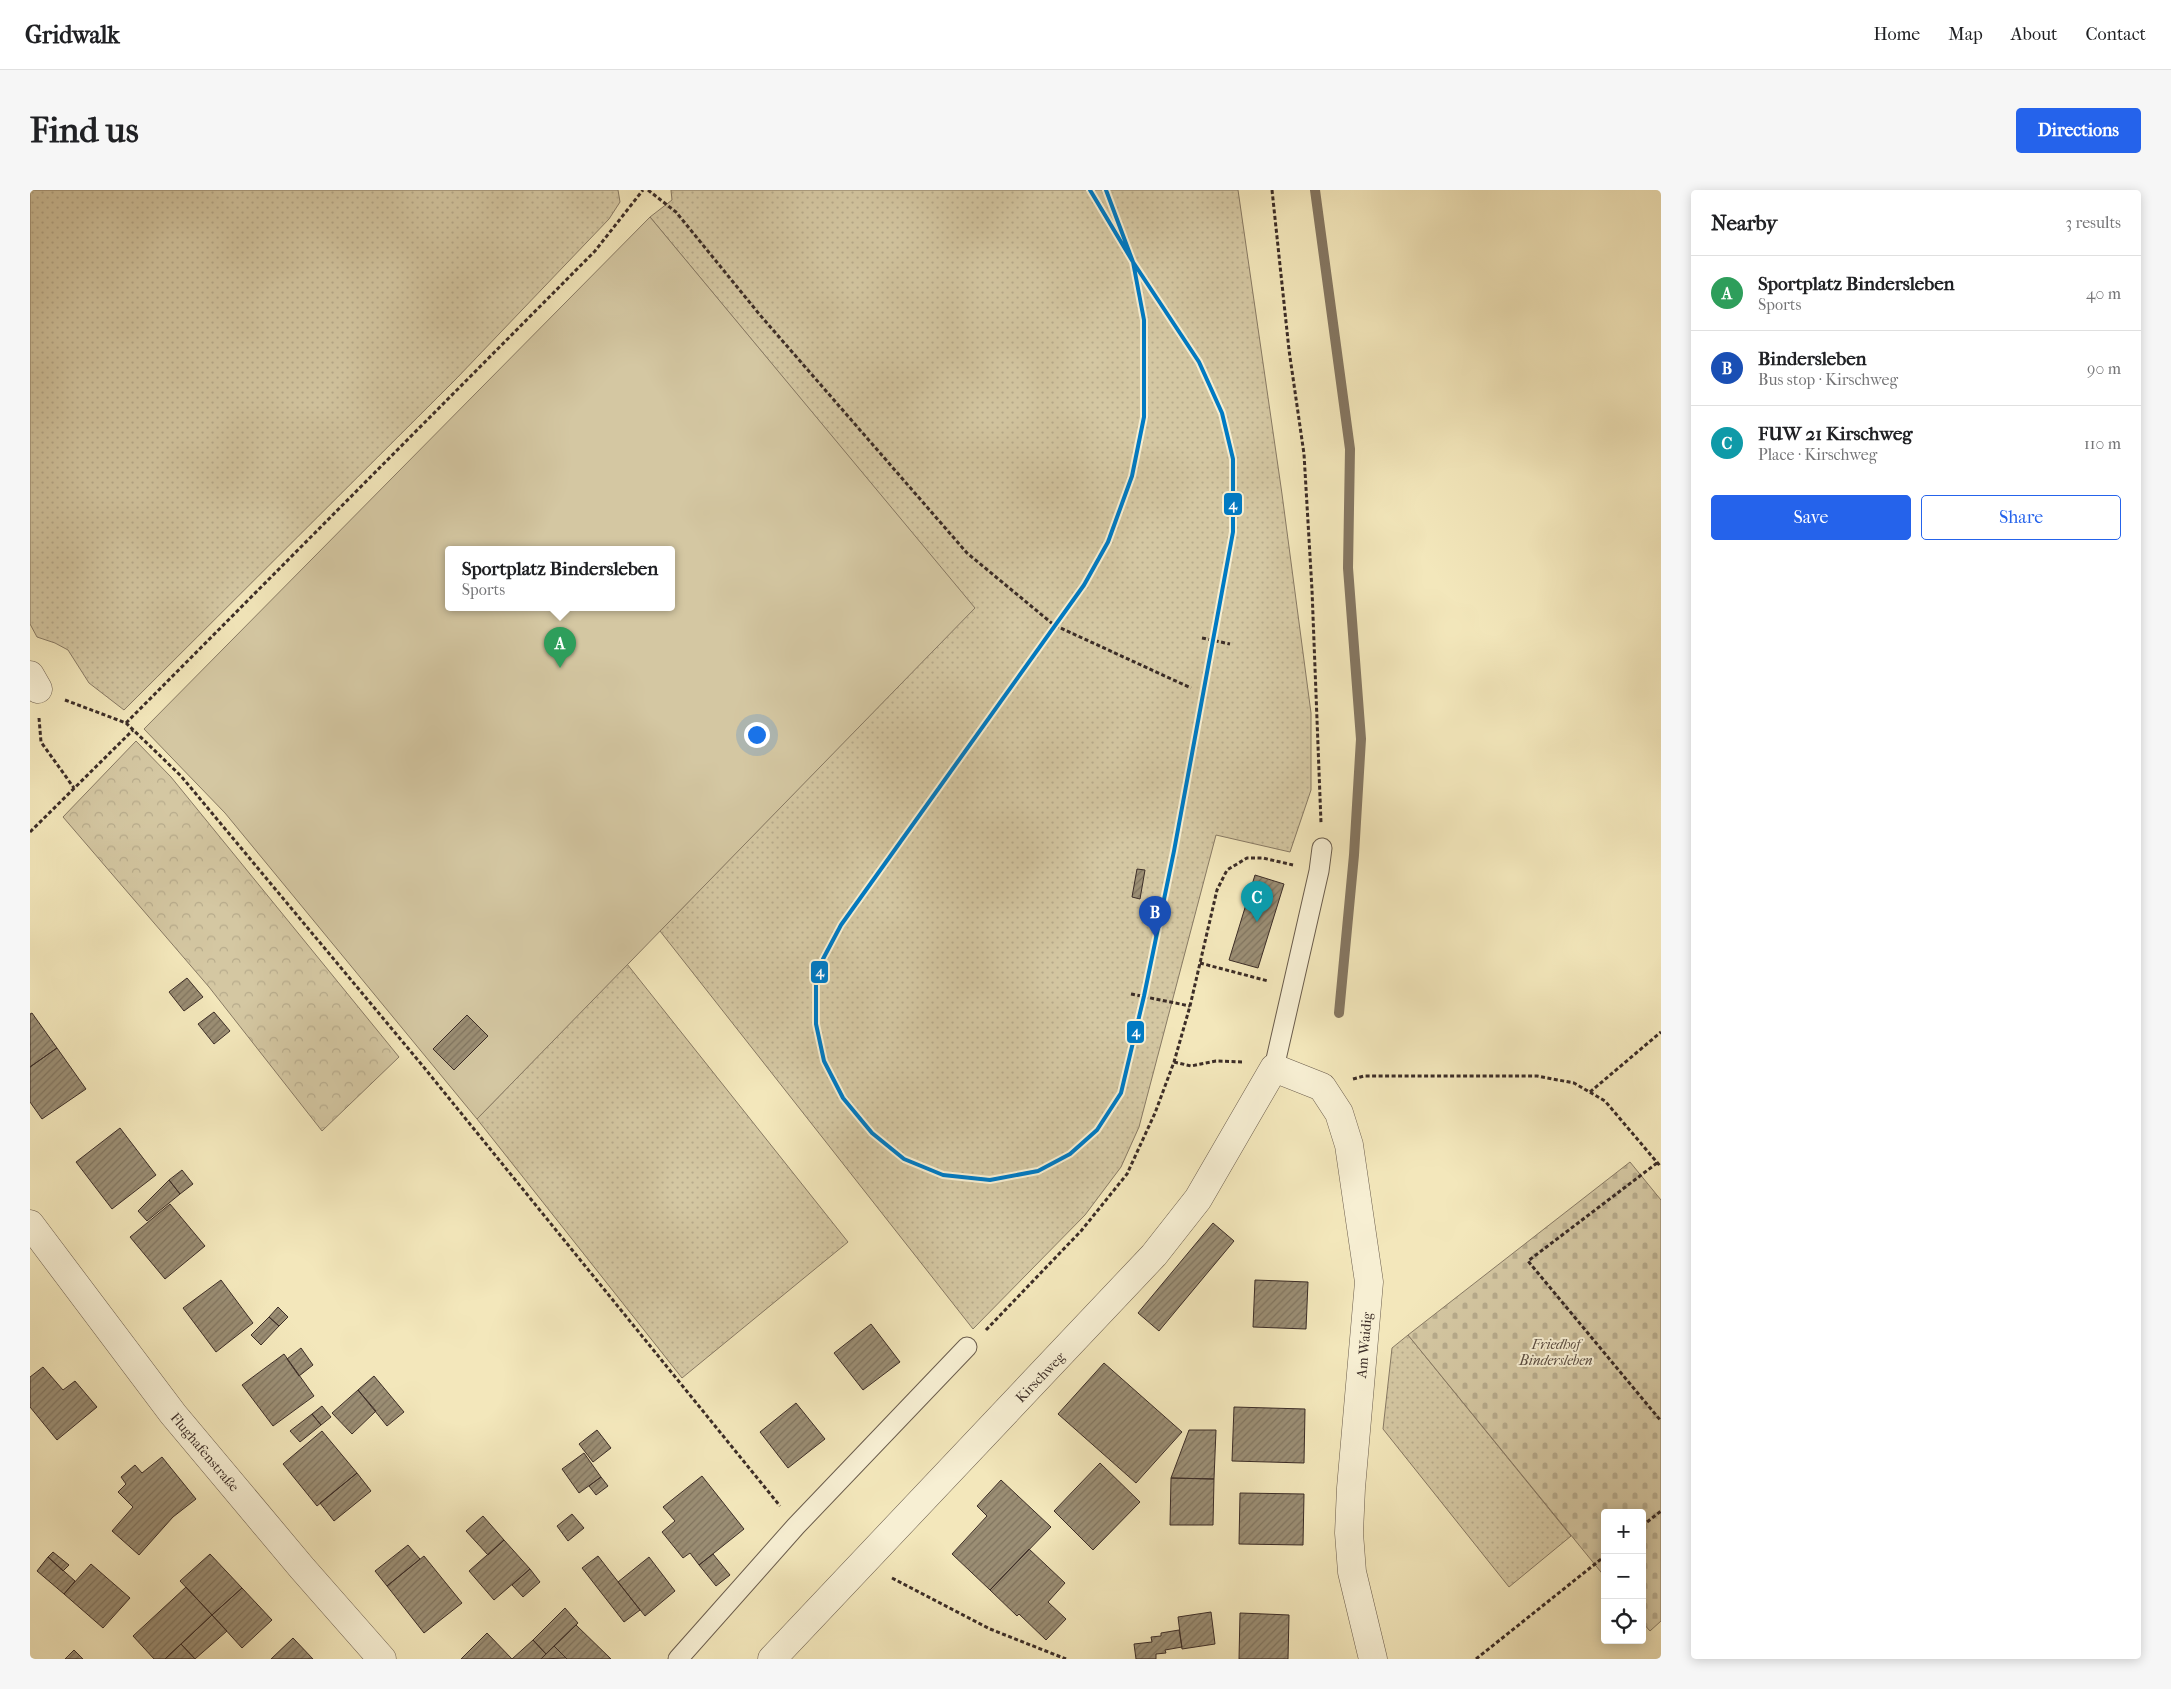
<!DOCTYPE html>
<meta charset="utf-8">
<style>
body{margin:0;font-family:"IM FELL French Canon",serif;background:#f6f6f6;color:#202124}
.controls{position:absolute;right:15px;bottom:15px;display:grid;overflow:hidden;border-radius:5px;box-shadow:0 2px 12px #0003}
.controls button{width:45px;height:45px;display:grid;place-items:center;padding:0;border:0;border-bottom:1px solid #e0e0e0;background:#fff;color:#202124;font:25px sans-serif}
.you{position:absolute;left:726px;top:544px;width:18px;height:18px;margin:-12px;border:4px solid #fff;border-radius:50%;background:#1a73e8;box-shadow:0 0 0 8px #1a73e833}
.badge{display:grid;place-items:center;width:32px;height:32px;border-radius:50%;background:#2563eb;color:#fff;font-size:16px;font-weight:700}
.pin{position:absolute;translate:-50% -41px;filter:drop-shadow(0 1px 2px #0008)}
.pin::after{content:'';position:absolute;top:26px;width:18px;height:15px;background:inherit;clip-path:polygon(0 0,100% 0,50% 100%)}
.popup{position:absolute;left:415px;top:356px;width:230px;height:65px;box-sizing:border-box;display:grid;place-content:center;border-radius:5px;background:#fff;filter:drop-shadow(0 1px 4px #0005);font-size:16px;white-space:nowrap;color:#757577}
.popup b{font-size:19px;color:#202124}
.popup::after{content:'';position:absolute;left:50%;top:100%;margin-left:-10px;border:10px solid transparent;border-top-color:#fff}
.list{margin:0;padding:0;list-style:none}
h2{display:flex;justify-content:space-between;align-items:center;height:65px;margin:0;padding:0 20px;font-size:21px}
h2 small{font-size:16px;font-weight:400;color:#757577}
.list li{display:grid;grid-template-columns:32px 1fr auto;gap:15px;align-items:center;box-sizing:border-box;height:75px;padding:0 20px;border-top:1px solid #e0e0e0}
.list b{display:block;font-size:19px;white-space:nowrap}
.list p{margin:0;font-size:16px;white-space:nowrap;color:#757577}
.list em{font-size:16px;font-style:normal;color:#757577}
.actions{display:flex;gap:10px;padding:15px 20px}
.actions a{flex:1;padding:11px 0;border:1px solid #2563eb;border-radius:5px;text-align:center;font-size:18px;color:#2563eb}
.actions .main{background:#2563eb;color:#fff}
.icon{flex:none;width:28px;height:28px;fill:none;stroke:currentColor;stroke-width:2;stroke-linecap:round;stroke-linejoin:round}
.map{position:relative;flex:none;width:1631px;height:1469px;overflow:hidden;border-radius:5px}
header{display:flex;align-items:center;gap:30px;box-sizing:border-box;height:70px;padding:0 25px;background:#fff;border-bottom:1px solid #e0e0e0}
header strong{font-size:24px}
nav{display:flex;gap:28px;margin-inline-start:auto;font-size:18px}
.intro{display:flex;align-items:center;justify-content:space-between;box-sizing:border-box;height:120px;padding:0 30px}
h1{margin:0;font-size:35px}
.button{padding:12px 22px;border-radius:5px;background:#2563eb;color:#fff;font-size:18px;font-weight:700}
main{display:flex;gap:30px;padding:0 30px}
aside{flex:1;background:#fff;border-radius:5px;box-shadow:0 2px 12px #0003}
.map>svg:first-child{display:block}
</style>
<header>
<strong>Gridwalk</strong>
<nav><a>Home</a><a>Map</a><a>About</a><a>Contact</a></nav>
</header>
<div class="intro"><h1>Find us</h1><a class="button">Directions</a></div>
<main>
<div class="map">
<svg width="1631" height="1469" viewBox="0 0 1631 1469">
<defs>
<pattern id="grass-dots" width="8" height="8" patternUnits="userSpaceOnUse" patternTransform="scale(1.25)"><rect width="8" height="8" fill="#d4c7a2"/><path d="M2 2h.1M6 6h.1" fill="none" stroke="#b7ab8c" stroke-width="1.8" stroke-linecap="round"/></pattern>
<pattern id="forest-crowns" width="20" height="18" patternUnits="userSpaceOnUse" patternTransform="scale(1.25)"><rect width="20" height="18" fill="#d4c7a2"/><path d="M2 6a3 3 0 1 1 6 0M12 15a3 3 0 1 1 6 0" fill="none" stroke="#b7ab8c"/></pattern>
<pattern id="cemetery-stones" width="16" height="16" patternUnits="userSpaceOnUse" patternTransform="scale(1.25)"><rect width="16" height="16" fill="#d4c7a2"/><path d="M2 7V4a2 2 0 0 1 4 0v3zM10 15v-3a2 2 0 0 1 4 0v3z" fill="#b7ab8c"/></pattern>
<pattern id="building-hatch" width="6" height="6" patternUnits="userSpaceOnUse" patternTransform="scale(1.25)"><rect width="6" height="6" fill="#9b8e74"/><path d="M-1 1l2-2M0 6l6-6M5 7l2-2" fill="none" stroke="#80745f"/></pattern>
</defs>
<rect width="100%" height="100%" fill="#f3e7bb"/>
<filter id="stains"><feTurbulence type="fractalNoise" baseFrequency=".004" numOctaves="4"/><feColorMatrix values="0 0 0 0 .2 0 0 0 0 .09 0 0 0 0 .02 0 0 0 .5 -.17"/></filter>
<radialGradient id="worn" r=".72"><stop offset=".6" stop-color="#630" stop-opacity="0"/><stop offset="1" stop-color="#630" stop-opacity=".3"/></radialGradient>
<path fill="url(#grass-dots)" stroke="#887a64" d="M0,0H588L590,12L579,29L426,189L94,520L59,493L38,460L25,453L7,447L0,434Z
M641,0H1208L1252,304L1281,523V600L1260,662L1186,645L1109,937L1091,977L1055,1025L943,1139L630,741L944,418L620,27L642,10Z
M597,774L818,1052L652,1188L447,929Z
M1378,1145L1541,1346L1479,1397L1353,1239L1362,1158Z"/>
<path fill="url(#forest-crowns)" stroke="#887a64" d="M106,551L141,587L369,867L292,941L179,797L33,627Z"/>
<path fill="url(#cemetery-stones)" stroke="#887a64" d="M1600,972L1631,1010V1431L1620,1441L1612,1432V1323H1575V1387L1378,1145Z"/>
<path fill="#d4c7a2" stroke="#887a64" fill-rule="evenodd" d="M620,27L945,418L447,929L195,623L114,539ZM419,359H641V417H419Z"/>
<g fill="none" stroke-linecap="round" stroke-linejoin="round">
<path stroke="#857762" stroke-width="10" d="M1285,0L1320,259L1318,378L1331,549L1324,665L1309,823"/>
</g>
<path fill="url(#building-hatch)" stroke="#3c2d27" d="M1107,679L1115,680L1110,709L1102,707Z
M1225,685L1254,694L1228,778L1199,770Z
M157,788L173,807L154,821L139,802Z
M184,822L200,841L184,854L168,834Z
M2,823L27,858L0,877V824Z
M437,825L458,846L424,880L403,859Z
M27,858L56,899L12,929L0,912V877Z
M90,938L126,985L82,1019L46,972Z
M152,980L163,994L150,1004L139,990Z
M139,990L150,1004L117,1031L108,1021Z
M140,1014L175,1056L135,1089L100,1047Z
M1183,1033L1204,1051L1129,1141L1108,1123Z
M191,1090L223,1133L186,1162L153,1118Z
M1225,1090L1278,1092L1276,1139L1223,1137Z
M248,1117L258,1127L249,1136L239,1127Z
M239,1127L249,1136L231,1155L221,1145Z
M841,1134L870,1172L833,1200L804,1163Z
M271,1158L283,1175L269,1186L257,1169Z
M254,1164L284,1206L243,1236L212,1195Z
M1074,1173L1152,1242L1106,1293L1028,1224Z
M13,1177L33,1200L45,1191L67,1217L27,1250L0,1217V1187Z
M344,1186L374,1222L357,1236L328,1200Z
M328,1200L346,1221L322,1244L302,1223Z
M766,1213L795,1249L758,1278L730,1242Z
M292,1216L301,1227L291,1235L282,1224Z
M1204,1217L1275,1219L1274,1273L1202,1271Z
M282,1224L291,1235L270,1252L260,1241Z
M567,1240L581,1258L563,1272L549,1254Z
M1159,1240H1186L1184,1289L1141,1288Z
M292,1241L327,1283L287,1316L253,1274Z
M554,1263L571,1287L549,1303L532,1279Z
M132,1267L166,1309L143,1327L109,1365L82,1341L103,1317L88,1302L96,1294L91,1287L105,1275L112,1283Z
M1070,1273L1110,1312L1063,1360L1024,1321Z
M327,1283L341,1301L304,1331L290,1313Z
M672,1286L714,1339L669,1375L660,1363L653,1368L632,1342L645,1331L633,1317Z
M571,1287L578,1296L566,1305L559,1296Z
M1141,1288L1184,1289L1183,1335H1140Z
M971,1290L1021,1337L960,1400L922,1364L957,1326L947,1316Z
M1210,1303L1274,1304L1273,1355L1209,1354Z
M542,1324L554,1338L538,1351L527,1336Z
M453,1326L474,1350L458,1365L436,1341Z
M474,1350L500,1379L464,1410L439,1381Z
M378,1355L390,1369L357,1396L345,1381Z
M999,1359L1035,1393L1018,1412L1036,1429L1016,1450L989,1424L987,1426L960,1400Z
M23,1362L39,1375L33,1381L18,1367Z
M180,1364L212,1398L182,1425L150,1391Z
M683,1364L700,1385L686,1396L669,1375Z
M394,1366L432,1413L394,1443L357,1396Z
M568,1366L610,1420L594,1432L552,1378Z
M18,1367L45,1391L34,1404L7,1381Z
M619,1367L645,1401L615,1426L588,1392Z
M61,1374L100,1408L73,1438L34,1404Z
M500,1379L510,1392L493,1407L482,1395Z
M156,1397L182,1425L135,1469H124L103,1446Z
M212,1398L242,1430L212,1458L182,1425Z
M535,1418L548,1433L516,1464L503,1450Z
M1181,1422L1185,1454L1152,1459L1148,1427Z
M1210,1423L1259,1425L1258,1469H1209Z
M182,1425L197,1441L165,1469L151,1454Z
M546,1435L581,1469H537L524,1456Z
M1149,1440L1152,1457L1135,1460L1136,1463L1126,1464V1469H1106L1104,1454L1122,1452L1121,1447L1131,1446V1443Z
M457,1443L482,1469H431Z
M263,1448L283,1469H241Z
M503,1450L516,1464L511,1469H482Z
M151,1454L165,1469H135Z
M524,1456L536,1468L511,1469Z
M44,1460L53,1469H35Z"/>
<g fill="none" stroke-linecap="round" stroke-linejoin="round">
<defs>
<path id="service" d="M1244,878L1289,681L1292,658
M648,1469L766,1336L937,1157"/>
<path id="minor" d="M0,485L8,499
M742,1469L1124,1065L1168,1009L1244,878L1292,897L1309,923L1319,955L1339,1092L1321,1298L1319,1343L1322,1382L1343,1469"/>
<path id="tertiary" d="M0,1034L143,1224L272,1378L352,1469"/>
</defs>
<use href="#service" stroke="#6a5c4c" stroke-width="21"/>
<use href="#minor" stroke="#6a5c4c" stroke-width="29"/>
<use href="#tertiary" stroke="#6a5c4c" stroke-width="29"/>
<path stroke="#3c2d27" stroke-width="3" stroke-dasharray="4 2.5" stroke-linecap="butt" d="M618,0L646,22L730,125L937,363L1024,435L1161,498
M1242,0L1259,160L1274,264L1282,400L1291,633
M1172,448L1200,454
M35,510L96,533L151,586L392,875L750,1316
M9,528L11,552L44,598
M96,533L565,61L613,0
M0,642L103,540
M1170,773L1238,791
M1101,804L1160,816
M1144,872L1161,876L1186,871L1213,872
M1323,889L1334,886H1507L1544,893L1575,911L1631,977
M1560,902L1631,842
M1627,973L1498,1071L1631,1231
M956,1140L1051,1041L1097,984L1125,923L1144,872L1160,816L1187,700L1197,680L1217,668H1233L1263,675
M1612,1336L1631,1321
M862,1388L960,1439L1036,1469
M1446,1469L1575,1366"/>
<use href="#service" stroke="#f7efd3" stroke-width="19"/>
<use href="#minor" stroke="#f7efd3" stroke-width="28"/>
<use href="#tertiary" stroke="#f7efd3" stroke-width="28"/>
<defs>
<path id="tram-1" d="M1060,0L1103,72
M1076,0L1103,72
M1103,72L1169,172L1192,223L1203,269V342L1144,661L1114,806L1091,903L1067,940L1040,964L1008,981L960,990L913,985L874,969L842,943L813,908L794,871L786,834V795L793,769L811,735L1054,395L1078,352L1102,286L1114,227V130Z"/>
</defs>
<use href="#tram-1" stroke="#f7efd3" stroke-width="8"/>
<use href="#tram-1" stroke="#007ac3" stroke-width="4"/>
</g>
<g text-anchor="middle" stroke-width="4" stroke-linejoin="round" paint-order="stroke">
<g font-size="14" font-style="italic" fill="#5a4c40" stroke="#f7efd3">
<text x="1526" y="1159">Friedhof<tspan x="1526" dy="16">Bindersleben</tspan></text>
</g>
<g font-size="14" fill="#3c2d27" stroke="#f7efd3">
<text transform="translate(1334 1155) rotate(-85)" y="5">Am Waidig</text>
<text transform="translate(1010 1187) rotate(-46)" y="5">Kirschweg</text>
<text transform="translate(175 1262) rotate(50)" y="5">Flughafenstraße</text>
</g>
</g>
<g stroke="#f7efd3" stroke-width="2">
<rect x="1193" y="302" width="20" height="24" rx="5" fill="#007ac3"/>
<rect x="780" y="770" width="19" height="24" rx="5" fill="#007ac3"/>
<rect x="1096" y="830" width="19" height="24" rx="5" fill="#007ac3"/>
</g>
<g font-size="14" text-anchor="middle" font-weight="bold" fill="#fff">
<text x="1203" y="319">4</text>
<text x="790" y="786">4</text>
<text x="1106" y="846">4</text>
</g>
<rect width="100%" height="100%" filter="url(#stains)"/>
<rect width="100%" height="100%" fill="url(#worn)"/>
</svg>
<div class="controls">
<button>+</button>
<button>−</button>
<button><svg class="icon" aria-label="locate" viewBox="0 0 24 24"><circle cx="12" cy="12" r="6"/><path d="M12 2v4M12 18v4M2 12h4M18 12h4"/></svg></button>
</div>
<div class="you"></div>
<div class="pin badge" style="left:530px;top:478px;background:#2e9e5b">A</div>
<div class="popup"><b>Sportplatz Bindersleben</b>Sports</div>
<div class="pin badge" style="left:1125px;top:747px;background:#1a4fb4">B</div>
<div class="pin badge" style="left:1227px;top:732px;background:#0f9aa8">C</div>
</div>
<aside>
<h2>Nearby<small>3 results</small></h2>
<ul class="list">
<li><span class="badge" style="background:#2e9e5b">A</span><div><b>Sportplatz Bindersleben</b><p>Sports</p></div><em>40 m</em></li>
<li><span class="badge" style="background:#1a4fb4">B</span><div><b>Bindersleben</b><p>Bus stop · Kirschweg</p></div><em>90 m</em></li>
<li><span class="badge" style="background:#0f9aa8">C</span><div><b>FUW 21 Kirschweg</b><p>Place · Kirschweg</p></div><em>110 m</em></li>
</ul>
<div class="actions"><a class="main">Save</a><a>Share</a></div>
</aside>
</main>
